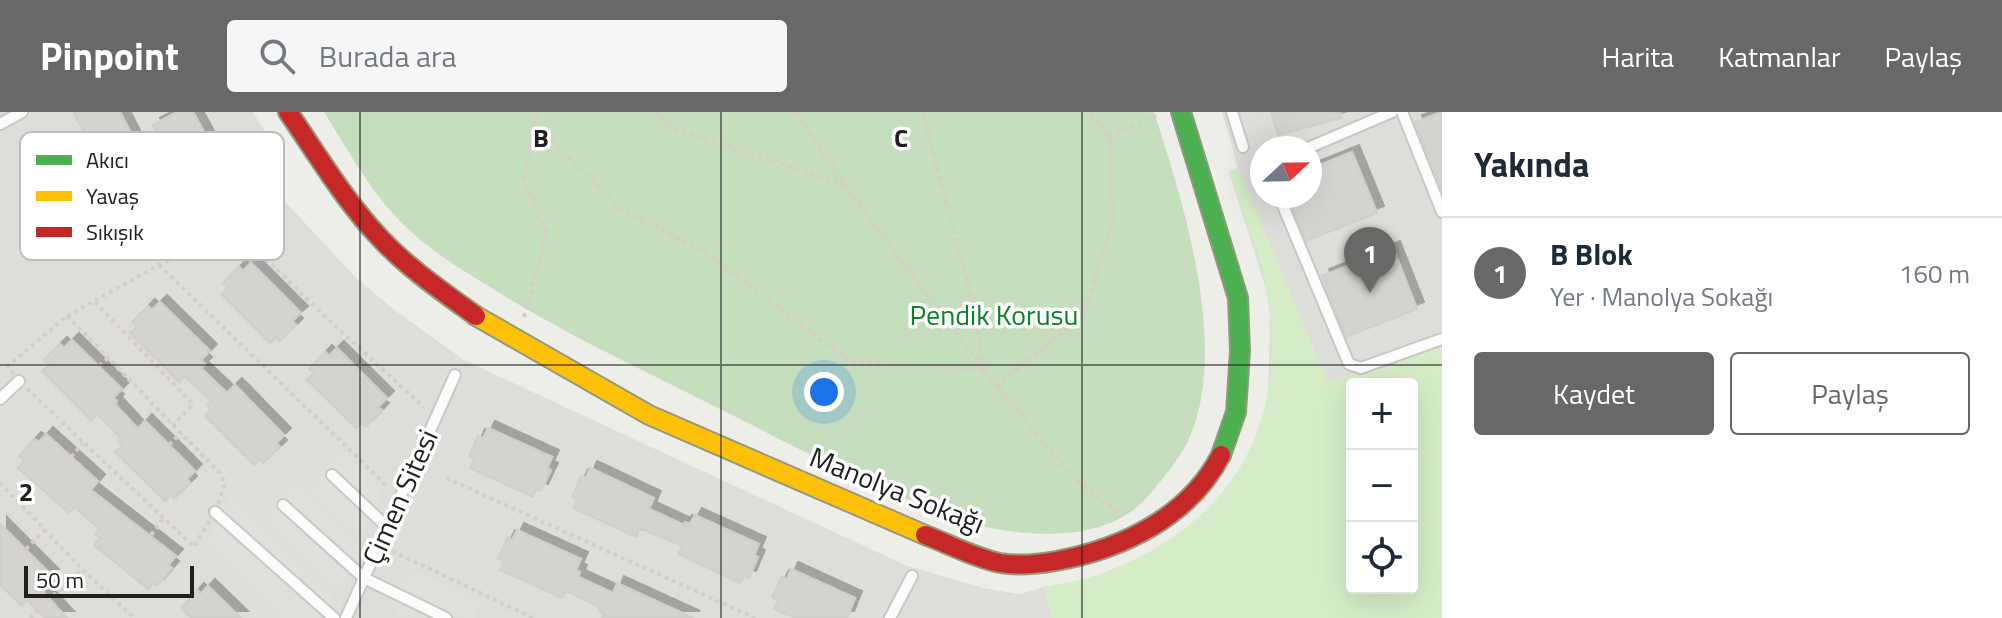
<!DOCTYPE html>
<html lang="tr">
<meta charset="utf-8">
<style>
body{margin:0;font-family:"Titillium Web",sans-serif;background:#f6f6f7;color:#1f2937}
.controls{position:absolute;right:24px;bottom:24px;display:grid;overflow:hidden;border-radius:8px;box-shadow:0 8px 32px #0002}
.controls button{width:72px;height:72px;display:grid;place-items:center;padding:0;border:0;border-bottom:2px solid #e0e1e3;background:#fff;color:#1f2937;font:40px sans-serif}
.compass{position:absolute;left:1250px;top:24px;width:72px;height:72px;border-radius:50%;background:#fff;box-shadow:0 8px 32px #0002;rotate:68deg}
.scale{position:absolute;left:24px;bottom:20px;width:170px;box-sizing:border-box;padding-left:8px;border:4px solid #202020;border-top:0;font-size:22px;line-height:28px;white-space:nowrap;color:#202020;-webkit-text-stroke:6px #fff;paint-order:stroke}
.you{position:absolute;left:824px;top:280px;width:28px;height:28px;margin:-20px;border:6px solid #fff;border-radius:50%;background:#1a73e8;box-shadow:0 0 0 12px #1a73e833}
.badge{display:grid;place-items:center;width:52px;height:52px;border-radius:50%;background:#686866;color:#fff;font-size:26px;font-weight:700}
.pin{position:absolute;translate:-50% -66px;filter:drop-shadow(0 2px 4px #0008)}
.pin::after{content:'';position:absolute;top:42px;width:28px;height:24px;background:inherit;clip-path:polygon(0 0,100% 0,50% 100%)}
.list{margin:0;padding:0;list-style:none}
h2{display:flex;justify-content:space-between;align-items:center;height:104px;margin:0;padding:0 32px;font-size:34px}
h2 small{font-size:26px;font-weight:400;color:#747a83}
.list li{display:grid;grid-template-columns:52px 1fr auto;gap:24px;align-items:center;box-sizing:border-box;height:112px;padding:0 32px;border-top:2px solid #e0e1e3}
.list b{display:block;font-size:30px;white-space:nowrap}
.list p{margin:0;font-size:26px;white-space:nowrap;color:#747a83}
.list em{font-size:26px;font-style:normal;color:#747a83}
.actions{display:flex;gap:16px;padding:24px 32px}
.actions a{flex:1;padding:18px 0;border:2px solid #686866;border-radius:8px;text-align:center;font-size:28px;color:#686866}
.actions .main{background:#686866;color:#fff}
.icon{flex:none;width:44px;height:44px;fill:none;stroke:currentColor;stroke-width:2;stroke-linecap:round;stroke-linejoin:round}
.map{position:relative;flex:none;width:1442px;height:506px;overflow:hidden}
header{display:flex;align-items:center;gap:48px;box-sizing:border-box;height:112px;padding:0 40px;background:#686866;color:#fff}
header strong{font-size:38px}
nav{display:flex;gap:44px;margin-inline-start:auto;font-size:28px}
.search{width:560px;height:72px;background:#f6f6f7;display:flex;align-items:center;gap:20px;box-sizing:border-box;padding:0 28px;border-radius:8px;color:#747a83;font-size:30px}
main{display:flex}
aside{flex:1;background:#fff}
.map>svg:first-child{display:block}
</style>
<header>
<strong>Pinpoint</strong>
<div class="search"><svg class="icon" aria-label="search" viewBox="0 0 24 24"><circle cx="10" cy="10" r="6"/><path d="M15 15l6 6"/></svg>Burada ara</div>
<nav><a>Harita</a><a>Katmanlar</a><a>Paylaş</a></nav>
</header>
<main>
<div class="map">
<svg width="1442" height="506" viewBox="0 0 1442 506">
<defs>
<filter id="shadow"><feDropShadow dx="7" dy="-7" stdDeviation="0" flood-color="#0004"/></filter>
</defs>
<rect width="100%" height="100%" fill="#eeeee9"/>
<path fill="#ddddda" fill-rule="evenodd" d="M0,0H253L281,47L266,69L356,166L396,199L464,248L905,453L983,476L1020,482L1044,475L1053,506H0Z
M1222,0H1442V235L1268,288L1270,207L1267,180L1229,60L1238,56ZM1262,36H1310V84H1262Z"/>
<path fill="#d5edc7" fill-rule="evenodd" d="M1238,56L1328,270L1442,235V506H1053L1044,475C1061,471 1080,469 1097,463C1227,417 1289,319 1268,182C1261,141 1242,99 1229,60ZM1352,272H1412V476H1352Z"/>
<path fill="#c4debe" d="M324,0H1154C1183,89 1226,226 1193,317C1186,337 1173,354 1160,370C1153,378 1146,388 1137,395C1099,427 1036,425 991,416C959,410 929,397 900,384C845,361 791,333 738,306C656,264 571,226 493,177C462,158 430,139 404,113C371,81 348,38 324,0Z"/>
<path fill="#dfdfdc" d="M342,338L383,378L362,430L310,378Z
M294,368L363,436L338,478L264,404Z
M230,383L335,484L324,506H281L207,430Z
M413,457L481,492L474,506L395,504Z"/>
<path fill="#d5d3cf" stroke="#d1cfca" stroke-width="2" filter="url(#shadow)" d="M73,0H120L134,27L98,46Z
M177,0H193L224,57L188,76L153,13Z
M1271,0H1340L1341,6L1278,23Z
M1442,0V78L1415,10Z
M1352,40L1377,101L1306,129L1288,84H1310V57Z
M1393,136L1417,197L1346,225L1322,164Z
M251,151L301,201L292,209L296,213L280,229L276,225L270,231L221,182L228,176L223,171L239,155L243,159Z
M160,190L210,239L201,248L205,252L201,256L227,281L235,273L284,323L276,331L280,335L263,351L259,347L254,353L205,304L211,298L207,293L211,289L185,264L179,270L130,221L137,215L132,210L148,194L152,198Z
M72,228L122,277L113,286L117,289L115,292L138,317L145,309L195,359L187,367L190,371L174,387L171,383L165,389L115,340L122,334L118,329L121,326L97,302L91,308L42,259L49,253L44,248L60,232L64,236Z
M337,236L387,286L378,295L382,298L366,315L362,311L356,316L307,268L314,261L309,257L325,240L329,244Z
M488,316L552,345L547,356L551,358L541,379L536,377L533,385L470,356L474,347L469,345L478,324L483,326Z
M46,322L98,369L91,378L176,444L168,453L172,456L157,474L153,471L148,477L94,433L100,426L95,422L99,417L75,395L69,401L18,356L24,348L19,344L34,327L39,330Z
M590,356L654,386L649,397L684,413L685,410L690,412L695,403L759,432L754,443L758,445L749,466L744,464L740,471L678,442L682,434L645,418L639,417L636,425L573,396L577,388L572,385L581,364L586,366Z
M0,412L52,464L44,472L47,476L43,480L67,506H45L27,488L22,494L0,473Z
M517,418L581,447L576,458L580,460L578,465L613,481L617,471L693,506H602L604,502L598,499L600,495L566,479L562,486L500,458L504,449L498,446L508,425L512,428Z
M791,457L855,486L847,506H795L774,497L778,488L772,485L782,465L787,467Z
M208,474L241,506H191L181,496L197,478L201,482Z"/>
<g fill="none" stroke-linecap="round" stroke-linejoin="round">
<defs>
<path id="lane" d="M1232,0L1243,35
M1402,0L1442,100
M0,12L22,0
M1308,36L1392,0
M1279,84L1349,252L1361,256L1442,227
M0,287L19,269
M332,363L387,415
M283,393L364,466L446,506
M215,400L334,506
M346,506L455,263
M890,506L912,464"/>
<path id="fast" d="M1181,0L1238,186L1240,239L1236,300L1221,343"/>
<path id="slow" d="M476,204L649,303L925,423"/>
<path id="jam" d="M288,0C317,42 344,88 380,126C408,156 443,180 476,204
M925,423C949,432 975,446 1000,451C1017,454 1039,452 1056,449C1122,437 1189,405 1221,343"/>
</defs>
<use href="#lane" stroke="#c7c7c5" stroke-width="14"/>
<use href="#fast" stroke="#93997f" stroke-width="22"/>
<use href="#slow" stroke="#93997f" stroke-width="22"/>
<use href="#jam" stroke="#93997f" stroke-width="22"/>
<path stroke="#d7ccc7" stroke-width="4" stroke-dasharray="4 4" stroke-linecap="butt" d="M657,0L671,15L844,72
M796,0L844,72L997,274L1072,365L1123,403
M534,11L621,97L705,140L849,249L984,258L972,189L923,0
M1109,25L1158,3
M159,153L387,374
M95,190L193,292L173,313
M67,204L220,361L225,372L215,400L194,435L19,269L8,254Z
M67,204L159,153L235,117L335,214L424,295
M524,205L547,122L524,65L537,0
M99,254L108,246
M997,274L1083,203L1113,111L1109,25L1091,0
M169,333L181,321
M71,345L83,331
M446,366L755,506
M0,371L82,457L134,506
M151,423L163,407
M26,437L45,418
M392,439L533,506
M30,506L82,457"/>
<use href="#lane" stroke="#fcfcfc" stroke-width="10"/>
<use href="#fast" stroke="#4caf50" stroke-width="18"/>
<use href="#slow" stroke="#ffc107" stroke-width="18"/>
<use href="#jam" stroke="#c62828" stroke-width="18"/>
</g>
<path fill="none" stroke="#202020" stroke-width="2" stroke-opacity="0.55" d="M360,0V506M721,0V506M1082,0V506M0,253H1442"/>
<g text-anchor="middle" stroke-width="7" stroke-linejoin="round" paint-order="stroke">
<g font-size="28" fill="#098327" stroke="#fff">
<text x="994" y="213">Pendik Korusu</text>
</g>
<g font-size="28" fill="#202020" stroke="#fff">
<text transform="translate(897 378) rotate(22)" y="10">Manolya Sokağı</text>
<text transform="translate(400 385) rotate(-66)" y="10">Çimen Sitesi</text>
</g>
</g>
<rect x="20" y="20" width="264" height="128" rx="12" fill="#fff" stroke="#bcbcbc" stroke-width="2"/>
<rect x="36" y="43" width="36" height="10" fill="#4caf50"/>
<rect x="36" y="79" width="36" height="10" fill="#ffc107"/>
<rect x="36" y="115" width="36" height="10" fill="#c62828"/>
<g font-size="22" fill="#202020">
<text x="86" y="56">Akıcı</text>
<text x="86" y="92">Yavaş</text>
<text x="86" y="128">Sıkışık</text>
</g>
<g font-size="26" text-anchor="middle" font-weight="bold" fill="#202020" stroke="#fff" stroke-width="7" stroke-linejoin="round" paint-order="stroke">
<text x="541" y="35">B</text>
<text x="901" y="35">C</text>
<text x="26" y="389">2</text>
</g>
</svg>
<div class="controls">
<button>+</button>
<button>−</button>
<button><svg class="icon" aria-label="locate" viewBox="0 0 24 24"><circle cx="12" cy="12" r="6"/><path d="M12 2v4M12 18v4M2 12h4M18 12h4"/></svg></button>
</div>
<svg class="compass" viewBox="-18 -18 36 36"><path d="M0-13l5 13h-10z" fill="#e53935"/><path d="M0 13l5-13h-10z" fill="#747a83"/></svg>
<div class="scale">50 m</div>
<div class="you"></div>
<div class="pin badge" style="left:1370px;top:181px">1</div>
</div>
<aside>
<h2>Yakında<small></small></h2>
<ul class="list">
<li><span class="badge">1</span><div><b>B Blok</b><p>Yer · Manolya Sokağı</p></div><em>160 m</em></li>
</ul>
<div class="actions"><a class="main">Kaydet</a><a>Paylaş</a></div>
</aside>
</main>
